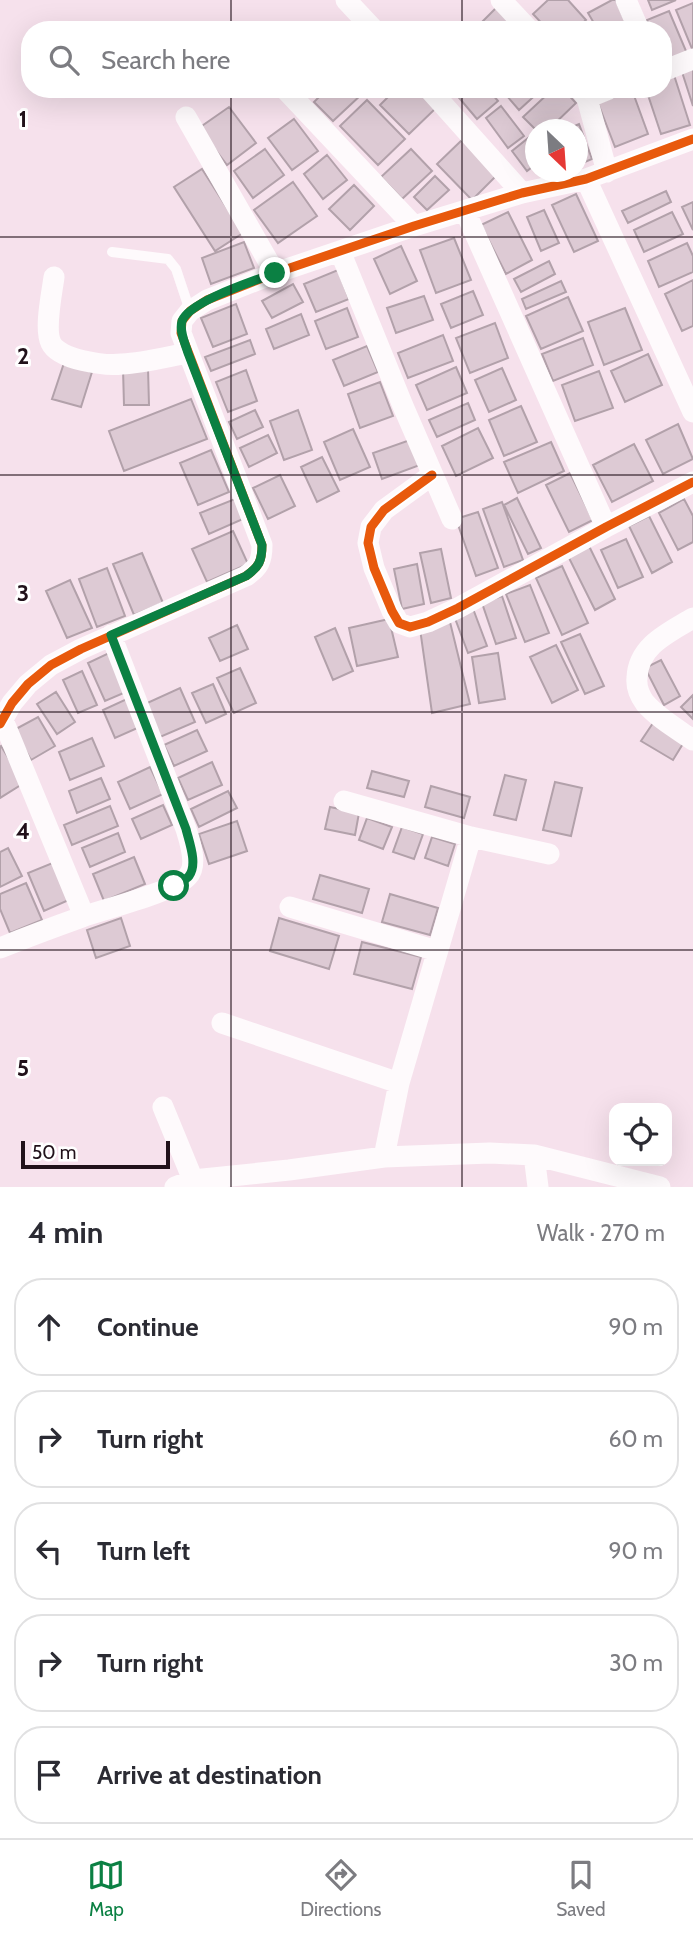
<!DOCTYPE html>
<meta charset="utf-8">
<style>
body{margin:0;font-family:Cabin,sans-serif;background:#f7f7f7;color:#2b2b33}
.controls{position:absolute;right:21px;bottom:21px;display:grid;overflow:hidden;border-radius:14px;box-shadow:0 7px 28px #0002}
.controls button{width:63px;height:63px;display:grid;place-items:center;padding:0;border:0;border-bottom:2px solid #e1e1e2;background:#fff;color:#2b2b33;font:35px sans-serif}
.compass{position:absolute;left:525px;top:119px;width:63px;height:63px;border-radius:50%;background:#fff;box-shadow:0 7px 28px #0002;rotate:155deg}
.scale{position:absolute;left:21px;bottom:18px;width:149px;box-sizing:border-box;padding-left:7px;border:4px solid #21111a;border-top:0;font-size:19px;line-height:24px;white-space:nowrap;color:#21111a;-webkit-text-stroke:5px #fff;paint-order:stroke}
.stop{position:absolute;width:21px;height:21px;margin:-16px;border:5px solid #0b8043;border-radius:50%;background:#fff}
.stop.end{background:#0b8043;border-color:#fff;box-shadow:0 2px 7px #0008}
.list{margin:0;padding:0;list-style:none}
h2{display:flex;justify-content:space-between;align-items:center;height:91px;margin:0;padding:0 28px;font-size:30px}
h2 small{font-size:23px;font-weight:400;color:#7c7c81}
.list li{display:grid;grid-template-columns:46px 1fr auto;gap:21px;align-items:center;box-sizing:border-box;height:98px;margin:0 14px 14px;padding:0 14px;border:2px solid #e1e1e2;border-radius:28px}
.list b{display:block;font-size:26px;white-space:nowrap}
.list em{font-size:23px;font-style:normal;color:#7c7c81}
.icon{flex:none;width:38px;height:38px;fill:none;stroke:currentColor;stroke-width:2;stroke-linecap:round;stroke-linejoin:round}
.map{position:relative;flex:none;width:693px;height:1187px;overflow:hidden}
.search{position:absolute;background:#fff;box-shadow:0 7px 28px #0002;left:21px;right:21px;top:21px;height:77px;display:flex;align-items:center;gap:18px;box-sizing:border-box;padding:0 24px;border-radius:28px;color:#7c7c81;font-size:26px}
.sheet{height:651px;background:#fff}
nav{display:flex;justify-content:space-around;align-items:center;box-sizing:border-box;height:98px;border-top:2px solid #e1e1e2;background:#fff;font-size:19px;color:#7c7c81}
nav a{display:grid;justify-items:center;gap:4px}
nav .on{color:#0b8043}
.map>svg:first-child{display:block}
</style>
<div class="map">
<svg width="693" height="1187" viewBox="0 0 693 1187">
<rect width="100%" height="100%" fill="#f6e1ec"/>
<path fill="#ddcad4" stroke="#b2a1aa" stroke-width="2" d="M548,0H568L586,20L575,30H548L533,14Z
M612,0H616L629,30H598L588,13Z
M648,0H676L652,10Z
M693,3V51L676,10Z
M496,8L517,30H474Z
M669,11L689,58L663,60V30H651L647,20Z
M693,65V106L681,69Z
M674,75L690,125L661,134L646,89H663V78Z
M327,89H357L362,94L333,121L314,102Z
M396,89H418L436,108L409,134L380,105Z
M459,89H488L498,101L477,119L455,93Z
M501,89H542L519,110Z
M553,89H563L576,103L548,130H536L523,117Z
M632,90L648,134L615,147L598,103Z
M367,100L405,139L378,165L340,126Z
M501,106L524,136L508,148L486,118Z
M229,107L256,143L227,165L199,128Z
M294,119L318,151L292,170L268,138Z
M579,124L592,159L578,165V130H565Z
M532,135L536,140V164L527,171L512,151Z
M463,139L497,175L472,200L437,164Z
M265,149L284,175L253,198L234,171Z
M411,149L432,171L402,199L381,177Z
M327,155L347,180L323,199L304,174Z
M202,169L243,233L215,251L174,187Z
M435,176L449,190L427,210L414,197Z
M293,182L317,216L278,243L254,210Z
M354,185L374,206L350,230L329,209Z
M666,191L671,202L628,223L622,211Z
M576,194L598,241L574,252L552,205Z
M693,202V230L682,207Z
M544,210L559,243L541,251L527,217Z
M508,212L532,260L506,274L481,225Z
M672,212L683,234L644,252L634,230Z
M454,238L471,280L436,293L420,250Z
M244,242L254,268L211,284L202,258Z
M687,243L693,256V272L659,287L648,261Z
M401,246L417,281L390,294L374,259Z
M549,261L555,274L521,292L514,279Z
M338,270L349,299L316,312L304,284Z
M693,280V326L682,331L665,294Z
M561,281L566,292L526,309L522,299Z
M293,284L303,302L272,318L262,301Z
M473,291L483,315L451,328L441,304Z
M424,296L433,320L396,333L387,308Z
M568,297L583,331L541,349L526,316Z
M236,304L247,334L213,347L201,318Z
M347,308L358,337L326,349L315,321Z
M625,308L642,350L604,365L588,322Z
M301,314L309,335L274,349L266,329Z
M495,323L508,358L470,373L456,338Z
M443,335L453,361L408,378L398,353Z
M583,338L593,365L553,381L542,354Z
M250,340L255,354L211,371L205,357Z
M367,346L378,372L344,386L333,360Z
M648,354L662,385L625,402L611,371Z
M64,363L92,372L81,407L52,399Z
M456,367L467,393L427,410L416,385Z
M148,368L149,405H124L123,369Z
M502,368L516,400L489,412L475,380Z
M246,370L257,401L228,412L216,382Z
M599,371L613,408L575,421L562,385Z
M380,382L393,416L360,428L348,394Z
M191,399L207,439L124,471L109,431Z
M468,403L475,420L437,437L429,420Z
M521,406L537,442L504,456L489,420Z
M255,410L263,427L237,439L229,422Z
M298,410L312,450L284,460L270,421Z
M678,424L693,459L663,474L646,440Z
M478,428L493,458L456,476L442,446Z
M353,429L370,467L340,480L324,442Z
M268,435L277,453L249,467L240,448Z
M410,440L420,465L382,479L373,453Z
M551,442L564,471L518,493L504,462Z
M634,444L653,481L612,502L593,465Z
M211,450L229,492L198,505L180,463Z
M322,457L339,491L317,502L301,467Z
M570,473L593,520L569,532L546,485Z
M280,475L295,506L268,519L253,488Z
M517,498L541,548L528,554L504,505Z
M235,499L243,519L209,534L200,513Z
M684,499L693,516V542L678,550L659,513Z
M502,502L523,560L504,567L483,509Z
M478,512L498,568L476,576L456,519Z
M649,516L672,562L652,573L629,526Z
M233,531L248,564L207,582L192,549Z
M626,539L643,577L618,588L601,550Z
M589,546L615,599L595,610L568,556Z
M441,549L451,598L431,603L420,553Z
M142,553L163,603L134,615L113,564Z
M417,564L424,604L402,609L394,569Z
M562,566L588,623L562,635L536,578Z
M107,568L125,616L97,627L79,579Z
M70,580L92,628L67,638L46,591Z
M530,585L549,633L525,642L506,594Z
M502,596L516,638L496,644L482,603Z
M472,606L487,646L468,653L453,613Z
M449,618L470,704L432,713L420,629Z
M389,619L398,657L357,666L349,628Z
M237,625L248,649L220,661L209,638Z
M335,628L353,671L333,680L315,637Z
M580,634L604,686L585,694L561,642Z
M556,645L578,690L552,703L530,657Z
M109,653L126,692L105,701L88,663Z
M498,653L505,699L479,703L472,657Z
M661,660L680,696L664,705L645,668Z
M240,668L256,703L234,713L217,678Z
M82,671L97,705L78,713L63,680Z
M213,684L226,714L206,723L192,693Z
M180,688L195,722L160,737L145,704Z
M56,692L75,722L57,734L37,704Z
M693,695V719L681,707Z
M129,698L142,726L115,738L103,710Z
M38,717L55,746L31,760L14,730Z
M653,723L684,742L673,760L641,741Z
M197,730L207,751L174,766L164,745Z
M92,738L104,766L70,780L59,752Z
M1,746L24,783L0,798V747Z
M212,762L222,785L188,800L178,778Z
M150,767L163,794L130,809L118,782Z
M372,771L409,781L404,797L367,788Z
M505,775L526,780L516,820L494,815Z
M101,778L110,799L77,813L69,791Z
M555,782L582,788L571,836L543,830Z
M431,786L470,797L464,818L425,807Z
M228,791L237,808L199,827L191,809Z
M163,805L172,825L141,839L132,819Z
M110,806L118,826L72,845L64,825Z
M330,807L359,813L355,835L325,829Z
M367,818L392,827L383,849L359,840Z
M237,821L247,851L209,864L199,834Z
M402,827L423,834L414,859L393,852Z
M118,833L125,852L90,867L82,848Z
M432,837L455,844L448,866L425,858Z
M8,848L22,876L0,887V852Z
M134,857L145,884L104,901L93,874Z
M55,862L71,899L44,911L28,873Z
M320,875L369,889L362,913L313,899Z
M26,883L42,920L10,933L0,909V894Z
M390,894L438,908L430,935L382,922Z
M121,918L130,946L96,958L87,930Z
M279,918L339,936L329,969L270,951Z
M362,942L421,957L412,989L354,974Z"/>
<g fill="none" stroke-linecap="round" stroke-linejoin="round">
<path stroke="#fefafc" stroke-width="10" d="M112,252L168,259L176,269L190,311"/>
<path stroke="#fefafc" stroke-width="21" d="M346,0L374,30
M501,0L529,30
M626,0L639,30
M663,71L693,59
M285,89L414,226
M429,89L522,193
M580,89L587,98L607,172
M587,98L609,89
M186,117L275,273
M586,179L693,412
M465,211L606,527
M340,251L403,406L452,519
M54,277C52,293 44,329 51,343C59,360 105,366 122,364C144,363 166,357 188,353
M432,475L384,510L371,527L368,543L374,568L392,611L399,623L410,627L428,622L458,608L606,527L693,482
M693,618C668,633 638,646 637,678C636,687 640,696 645,703C658,718 677,729 693,740
M3,720L84,916
M0,724L12,703L28,684L51,665L81,649L246,576C259,567 262,561 262,545L181,333L182,321L190,311L207,300L275,273L414,226L522,193L586,179L693,139
M344,801L471,837L549,854
M290,907L437,951
M0,948C27,937 54,927 82,917C104,909 175,892 188,876C198,865 190,842 186,829L111,635
M222,1023L399,1083
M163,1107L193,1180
M534,1155L538,1187
M384,1157L399,1083L471,837
M175,1187L193,1180L289,1170L384,1157L490,1153L534,1155L660,1187"/>
<defs>
<path id="cycleway" d="M432,475L384,510L371,527L368,543L374,568L392,611L399,623L410,627L428,622L458,608L606,527L693,482
M0,724L12,703L28,684L51,665L81,649L246,576C259,567 262,561 262,545L181,333L182,321L190,311L207,300L275,273L414,226L522,193L586,179L693,139"/>
</defs>
<use href="#cycleway" stroke="#fff" stroke-width="13"/>
<use href="#cycleway" stroke="#e8590c" stroke-width="9"/>
</g>
<g fill="none" stroke-linecap="round" stroke-linejoin="round">
<path stroke="#0b8043" stroke-width="9" d="M174,886C178,883 186,880 189,876C198,864 189,842 186,829L111,635L246,576C259,567 262,561 262,545L188,353C185,343 179,331 182,321C190,301 254,281 275,273"/>
</g>
<path fill="none" stroke="#21111a" stroke-width="2" stroke-opacity="0.55" d="M231,0V30M462,0V30M231,89V1187M462,89V1187M0,237H693M0,475H693M0,712H693M0,950H693"/>
<g font-size="23" text-anchor="middle" font-weight="bold" fill="#21111a" stroke="#fff" stroke-width="6" stroke-linejoin="round" paint-order="stroke">
<text x="23" y="127">1</text>
<text x="23" y="364">2</text>
<text x="23" y="601">3</text>
<text x="23" y="839">4</text>
<text x="23" y="1076">5</text>
</g>
</svg>
<div class="controls">
<button><svg class="icon" aria-label="locate" viewBox="0 0 24 24"><circle cx="12" cy="12" r="6"/><path d="M12 2v4M12 18v4M2 12h4M18 12h4"/></svg></button>
</div>
<svg class="compass" viewBox="-18 -18 36 36"><path d="M0-13l5 13h-10z" fill="#e53935"/><path d="M0 13l5-13h-10z" fill="#7c7c81"/></svg>
<div class="scale">50 m</div>
<div class="stop" style="left:174px;top:886px"></div>
<div class="stop end" style="left:275px;top:273px"></div>
<div class="search"><svg class="icon" aria-label="search" viewBox="0 0 24 24"><circle cx="10" cy="10" r="6"/><path d="M15 15l6 6"/></svg>Search here</div>
</div>
<section class="sheet">
<h2>4 min<small>Walk · 270 m</small></h2>
<ul class="list">
<li><svg class="icon" aria-label="ahead" viewBox="0 0 24 24"><path d="M12 20V5M6 11l6-6 6 6"/></svg><div><b>Continue</b></div><em>90 m</em></li>
<li><svg class="icon" aria-label="right" viewBox="0 0 24 24"><path d="M7 20v-9h11M14 6l5 5-5 5"/></svg><div><b>Turn right</b></div><em>60 m</em></li>
<li><svg class="icon" aria-label="left" viewBox="0 0 24 24"><path d="M17 20v-9H6M10 6l-5 5 5 5"/></svg><div><b>Turn left</b></div><em>90 m</em></li>
<li><svg class="icon" aria-label="right" viewBox="0 0 24 24"><path d="M7 20v-9h11M14 6l5 5-5 5"/></svg><div><b>Turn right</b></div><em>30 m</em></li>
<li><svg class="icon" aria-label="arrive" viewBox="0 0 24 24"><path d="M6 21V4h12l-3 4 3 4H6"/></svg><div><b>Arrive at destination</b></div></li>
</ul>
</section>
<nav>
<a class="on"><svg class="icon" aria-label="map" viewBox="0 0 24 24"><path d="M3 6l6-2 6 2 6-2v14l-6 2-6-2-6 2zM9 4v14M15 6v14"/></svg>Map</a>
<a><svg class="icon" aria-label="directions" viewBox="0 0 24 24"><path d="M12 3l9 9-9 9-9-9zM9 14v-3h6M13 9l2 2-2 2"/></svg>Directions</a>
<a><svg class="icon" aria-label="saved" viewBox="0 0 24 24"><path d="M7 4h10v16l-5-4-5 4z"/></svg>Saved</a>
</nav>
